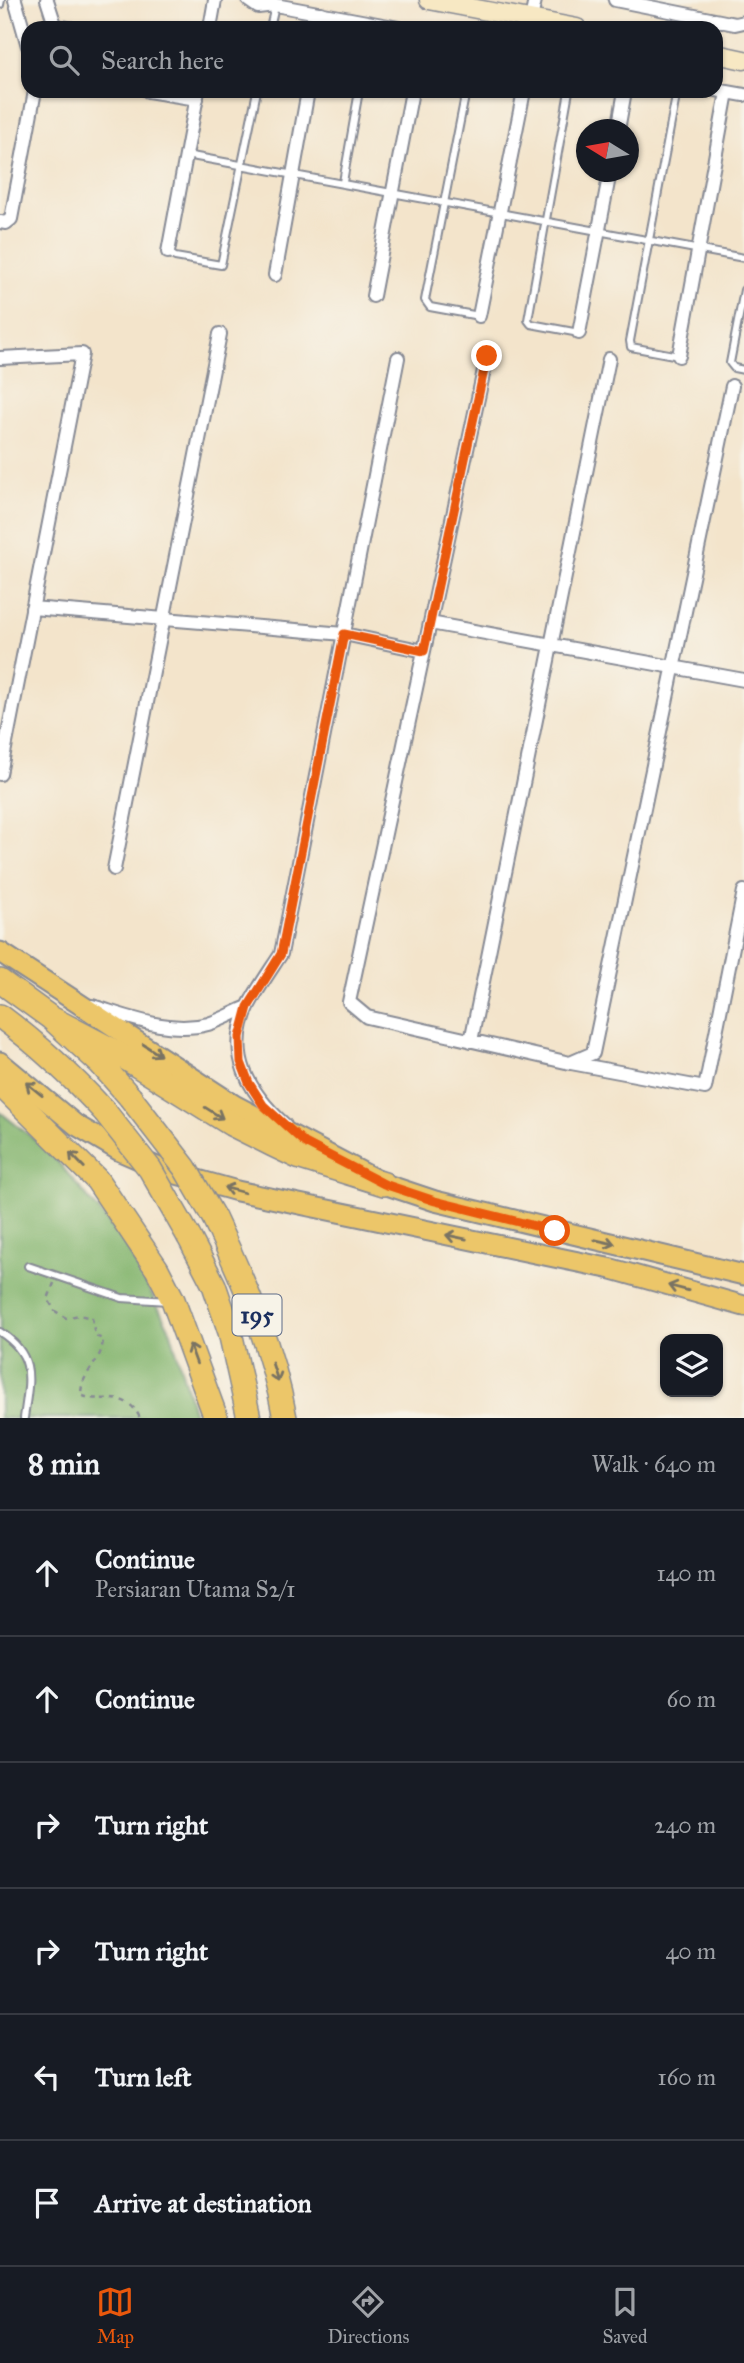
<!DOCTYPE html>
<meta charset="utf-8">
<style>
body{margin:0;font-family:"IM FELL Great Primer",serif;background:#242831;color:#f1f3f6}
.controls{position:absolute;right:21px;bottom:21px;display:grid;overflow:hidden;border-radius:14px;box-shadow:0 2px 5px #0004}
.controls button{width:63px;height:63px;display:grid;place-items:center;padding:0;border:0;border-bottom:2px solid #363941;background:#171b24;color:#f1f3f6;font:35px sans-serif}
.compass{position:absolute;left:576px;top:119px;width:63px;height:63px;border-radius:50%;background:#171b24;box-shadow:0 2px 5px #0004;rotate:281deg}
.stop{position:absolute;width:21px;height:21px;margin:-16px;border:5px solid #ea580c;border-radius:50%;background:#fff}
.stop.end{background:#ea580c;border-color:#fff;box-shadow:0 2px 7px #0008}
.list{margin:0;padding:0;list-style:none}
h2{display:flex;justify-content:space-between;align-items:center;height:91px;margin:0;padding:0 28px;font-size:30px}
h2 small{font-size:23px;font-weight:400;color:#9ea1a6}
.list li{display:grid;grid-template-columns:46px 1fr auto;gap:21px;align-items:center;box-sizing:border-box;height:126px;padding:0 28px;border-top:2px solid #363941}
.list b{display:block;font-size:26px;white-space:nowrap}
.list p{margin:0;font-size:23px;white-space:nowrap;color:#9ea1a6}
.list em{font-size:23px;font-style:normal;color:#9ea1a6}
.icon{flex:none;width:38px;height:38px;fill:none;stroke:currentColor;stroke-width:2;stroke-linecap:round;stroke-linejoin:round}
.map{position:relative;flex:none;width:744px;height:1418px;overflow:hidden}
.search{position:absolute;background:#171b24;box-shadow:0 2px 5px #0004;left:21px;right:21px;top:21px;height:77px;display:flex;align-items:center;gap:18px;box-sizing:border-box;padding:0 24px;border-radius:21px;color:#9ea1a6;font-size:26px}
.sheet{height:847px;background:#171b24}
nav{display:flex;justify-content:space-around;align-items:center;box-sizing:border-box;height:98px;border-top:2px solid #363941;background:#171b24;font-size:19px;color:#9ea1a6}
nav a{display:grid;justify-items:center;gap:4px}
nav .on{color:#ea580c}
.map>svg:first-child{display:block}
</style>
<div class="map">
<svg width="744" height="1418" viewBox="0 0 744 1418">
<rect width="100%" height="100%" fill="#f7f3e8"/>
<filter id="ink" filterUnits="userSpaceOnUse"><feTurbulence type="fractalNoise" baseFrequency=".0143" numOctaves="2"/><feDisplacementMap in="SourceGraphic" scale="14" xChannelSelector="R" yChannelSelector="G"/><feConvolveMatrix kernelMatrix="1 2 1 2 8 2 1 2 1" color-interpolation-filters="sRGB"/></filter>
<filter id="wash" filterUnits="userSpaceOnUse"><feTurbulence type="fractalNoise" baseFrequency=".00686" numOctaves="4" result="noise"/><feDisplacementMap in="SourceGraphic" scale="28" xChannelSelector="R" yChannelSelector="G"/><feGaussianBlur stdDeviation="1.57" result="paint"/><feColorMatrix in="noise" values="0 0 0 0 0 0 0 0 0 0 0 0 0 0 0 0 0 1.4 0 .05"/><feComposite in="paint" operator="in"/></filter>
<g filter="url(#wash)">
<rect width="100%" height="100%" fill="#f3e4cb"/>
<path fill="#85b66f" stroke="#507266" stroke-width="2" d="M0,1112L49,1151L124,1241L171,1332L195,1418H0Z"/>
</g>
<g filter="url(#ink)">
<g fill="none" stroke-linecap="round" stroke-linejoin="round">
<defs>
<path id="lane" d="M0,5L1,0
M56,23L85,28
M270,28L275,6
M466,91L425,300L430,307L479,316
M569,91L528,320L531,324L579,333
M677,91L630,341L631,347L679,356
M186,155L744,258
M343,182L359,91
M168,252L175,257L221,265L257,91
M744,290L730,363L734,368L744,370
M28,1266L122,1298L168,1301
M0,1332C37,1356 29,1380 24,1418"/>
<path id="street" d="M15,0L28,46
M47,0L56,28
M248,0L258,7L275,5L399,28
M615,0L735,24L744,22
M531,19L535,0
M210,28L215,0
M319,28L321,13
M716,90L744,95
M148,91L197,99
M618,130L625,91
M0,222L6,223L11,219L35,91
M168,252L198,91
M275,275L308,91
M373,296L412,91
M479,316L524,91
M579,333L610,172
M487,356L349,1002L367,1017L570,1063L593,1053L732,386
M679,356L727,92
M0,358L82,354L0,774
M32,608L344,634L424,651
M430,623L744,680
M114,869L220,334
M92,1006C129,1017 169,1034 208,1024C222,1020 235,1012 248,1007
M471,1041L609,359
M571,1063L705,1088L744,891
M285,1125C249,1093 225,1054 249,1005C258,988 270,971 281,954L398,358"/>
<path id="secondary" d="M429,0L577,28
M716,54L744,60"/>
<path id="primary" d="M0,952L234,1105L384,1184L435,1201L744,1275
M0,1062L76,1125L120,1151L166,1171L237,1191L612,1269L744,1306"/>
<path id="highway" d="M0,981L51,1018L100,1063L130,1097
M0,1016C39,1045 72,1076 105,1112
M51,1018L114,1051L231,1124L273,1145L298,1157L384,1184
M0,1084L97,1180L157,1269L173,1300L216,1418
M214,1218C245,1284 272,1346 285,1418
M189,1237L214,1285L230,1332L249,1418"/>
</defs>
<use href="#lane" stroke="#878a94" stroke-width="10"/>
<use href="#street" stroke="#878a94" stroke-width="16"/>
<use href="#secondary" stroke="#878a94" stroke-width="21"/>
<use href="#primary" stroke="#878a94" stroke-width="23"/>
<use href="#highway" stroke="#878a94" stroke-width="26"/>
<path stroke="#878a94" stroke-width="2.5" stroke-dasharray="5 5" stroke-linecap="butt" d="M54,1283L48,1299L55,1311L66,1318L79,1315L92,1318L95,1336L103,1339C102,1365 81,1370 81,1395C101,1405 126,1388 140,1418"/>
<use href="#lane" stroke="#fff" stroke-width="6"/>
<use href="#street" stroke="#fff" stroke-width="12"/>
<use href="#secondary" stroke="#f7e8c3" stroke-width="18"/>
<use href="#primary" stroke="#ecc669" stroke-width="19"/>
<use href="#highway" stroke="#ecc669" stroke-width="23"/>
<defs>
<path id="highway-bridge" d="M130,1097L185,1168L214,1218
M105,1112L150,1169L189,1237"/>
</defs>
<use href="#highway-bridge" stroke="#878a94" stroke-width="26" stroke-linecap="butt"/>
<use href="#highway-bridge" stroke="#ecc669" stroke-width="23"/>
</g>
<defs><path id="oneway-shaft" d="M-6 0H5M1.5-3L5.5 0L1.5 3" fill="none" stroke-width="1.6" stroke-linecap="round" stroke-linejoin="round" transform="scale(1.75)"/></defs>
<g stroke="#797363">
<use href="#oneway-shaft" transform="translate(152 1050) rotate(33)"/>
<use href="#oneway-shaft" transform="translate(34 1089) rotate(-141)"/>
<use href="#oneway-shaft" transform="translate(214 1113) rotate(32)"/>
<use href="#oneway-shaft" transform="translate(77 1160) rotate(-134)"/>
<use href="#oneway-shaft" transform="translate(234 1190) rotate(-165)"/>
<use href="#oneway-shaft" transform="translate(456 1237) rotate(-168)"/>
<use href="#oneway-shaft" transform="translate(605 1242) rotate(13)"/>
<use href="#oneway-shaft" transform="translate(678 1288) rotate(-165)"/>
<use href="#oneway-shaft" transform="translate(193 1354) rotate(-110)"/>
<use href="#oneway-shaft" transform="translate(275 1372) rotate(72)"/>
</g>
</g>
<g fill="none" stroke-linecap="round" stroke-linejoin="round" filter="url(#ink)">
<path stroke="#ea580c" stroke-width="9" d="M487,356L424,651L344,634L281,954L248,1007L240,1037L241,1062L249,1083L263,1105L305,1143L384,1184L435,1201L555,1231"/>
</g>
<g text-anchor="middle" stroke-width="7" stroke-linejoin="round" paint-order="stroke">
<rect fill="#f7f3e8" stroke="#5d6a87" stroke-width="2" x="232.5" y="1294.5" width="49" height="41" rx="5"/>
<g font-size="24" font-weight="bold" fill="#1b2f5e">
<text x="257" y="1323">195</text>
</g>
</g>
</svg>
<div class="controls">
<button><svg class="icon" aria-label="layers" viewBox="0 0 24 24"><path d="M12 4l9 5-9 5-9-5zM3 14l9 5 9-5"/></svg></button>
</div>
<svg class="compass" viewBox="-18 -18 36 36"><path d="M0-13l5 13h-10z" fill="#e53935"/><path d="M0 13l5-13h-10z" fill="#9ea1a6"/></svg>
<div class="stop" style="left:555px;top:1231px"></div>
<div class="stop end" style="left:487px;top:356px"></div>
<div class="search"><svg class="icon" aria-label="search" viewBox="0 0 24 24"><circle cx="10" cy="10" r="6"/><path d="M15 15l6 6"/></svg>Search here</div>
</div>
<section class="sheet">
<h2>8 min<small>Walk · 640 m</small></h2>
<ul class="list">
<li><svg class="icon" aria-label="ahead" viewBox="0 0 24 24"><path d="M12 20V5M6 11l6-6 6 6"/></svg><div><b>Continue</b><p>Persiaran Utama S2/1</p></div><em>140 m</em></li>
<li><svg class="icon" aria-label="ahead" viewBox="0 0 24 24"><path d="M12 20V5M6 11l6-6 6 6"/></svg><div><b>Continue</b></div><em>60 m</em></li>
<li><svg class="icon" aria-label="right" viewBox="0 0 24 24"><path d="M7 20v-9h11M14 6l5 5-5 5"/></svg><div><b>Turn right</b></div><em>240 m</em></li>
<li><svg class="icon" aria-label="right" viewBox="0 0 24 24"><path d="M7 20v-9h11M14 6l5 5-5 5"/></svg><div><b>Turn right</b></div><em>40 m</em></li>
<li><svg class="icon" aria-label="left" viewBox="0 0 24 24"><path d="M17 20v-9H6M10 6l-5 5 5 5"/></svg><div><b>Turn left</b></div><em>160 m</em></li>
<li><svg class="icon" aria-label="arrive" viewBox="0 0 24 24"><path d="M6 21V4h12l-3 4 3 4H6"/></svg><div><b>Arrive at destination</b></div></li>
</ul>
</section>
<nav>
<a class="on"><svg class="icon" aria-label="map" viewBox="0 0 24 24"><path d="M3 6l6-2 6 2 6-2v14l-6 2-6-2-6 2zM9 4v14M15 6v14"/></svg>Map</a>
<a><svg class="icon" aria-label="directions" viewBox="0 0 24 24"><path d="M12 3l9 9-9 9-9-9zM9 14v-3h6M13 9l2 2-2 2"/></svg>Directions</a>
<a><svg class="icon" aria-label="saved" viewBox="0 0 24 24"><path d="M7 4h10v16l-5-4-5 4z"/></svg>Saved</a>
</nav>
